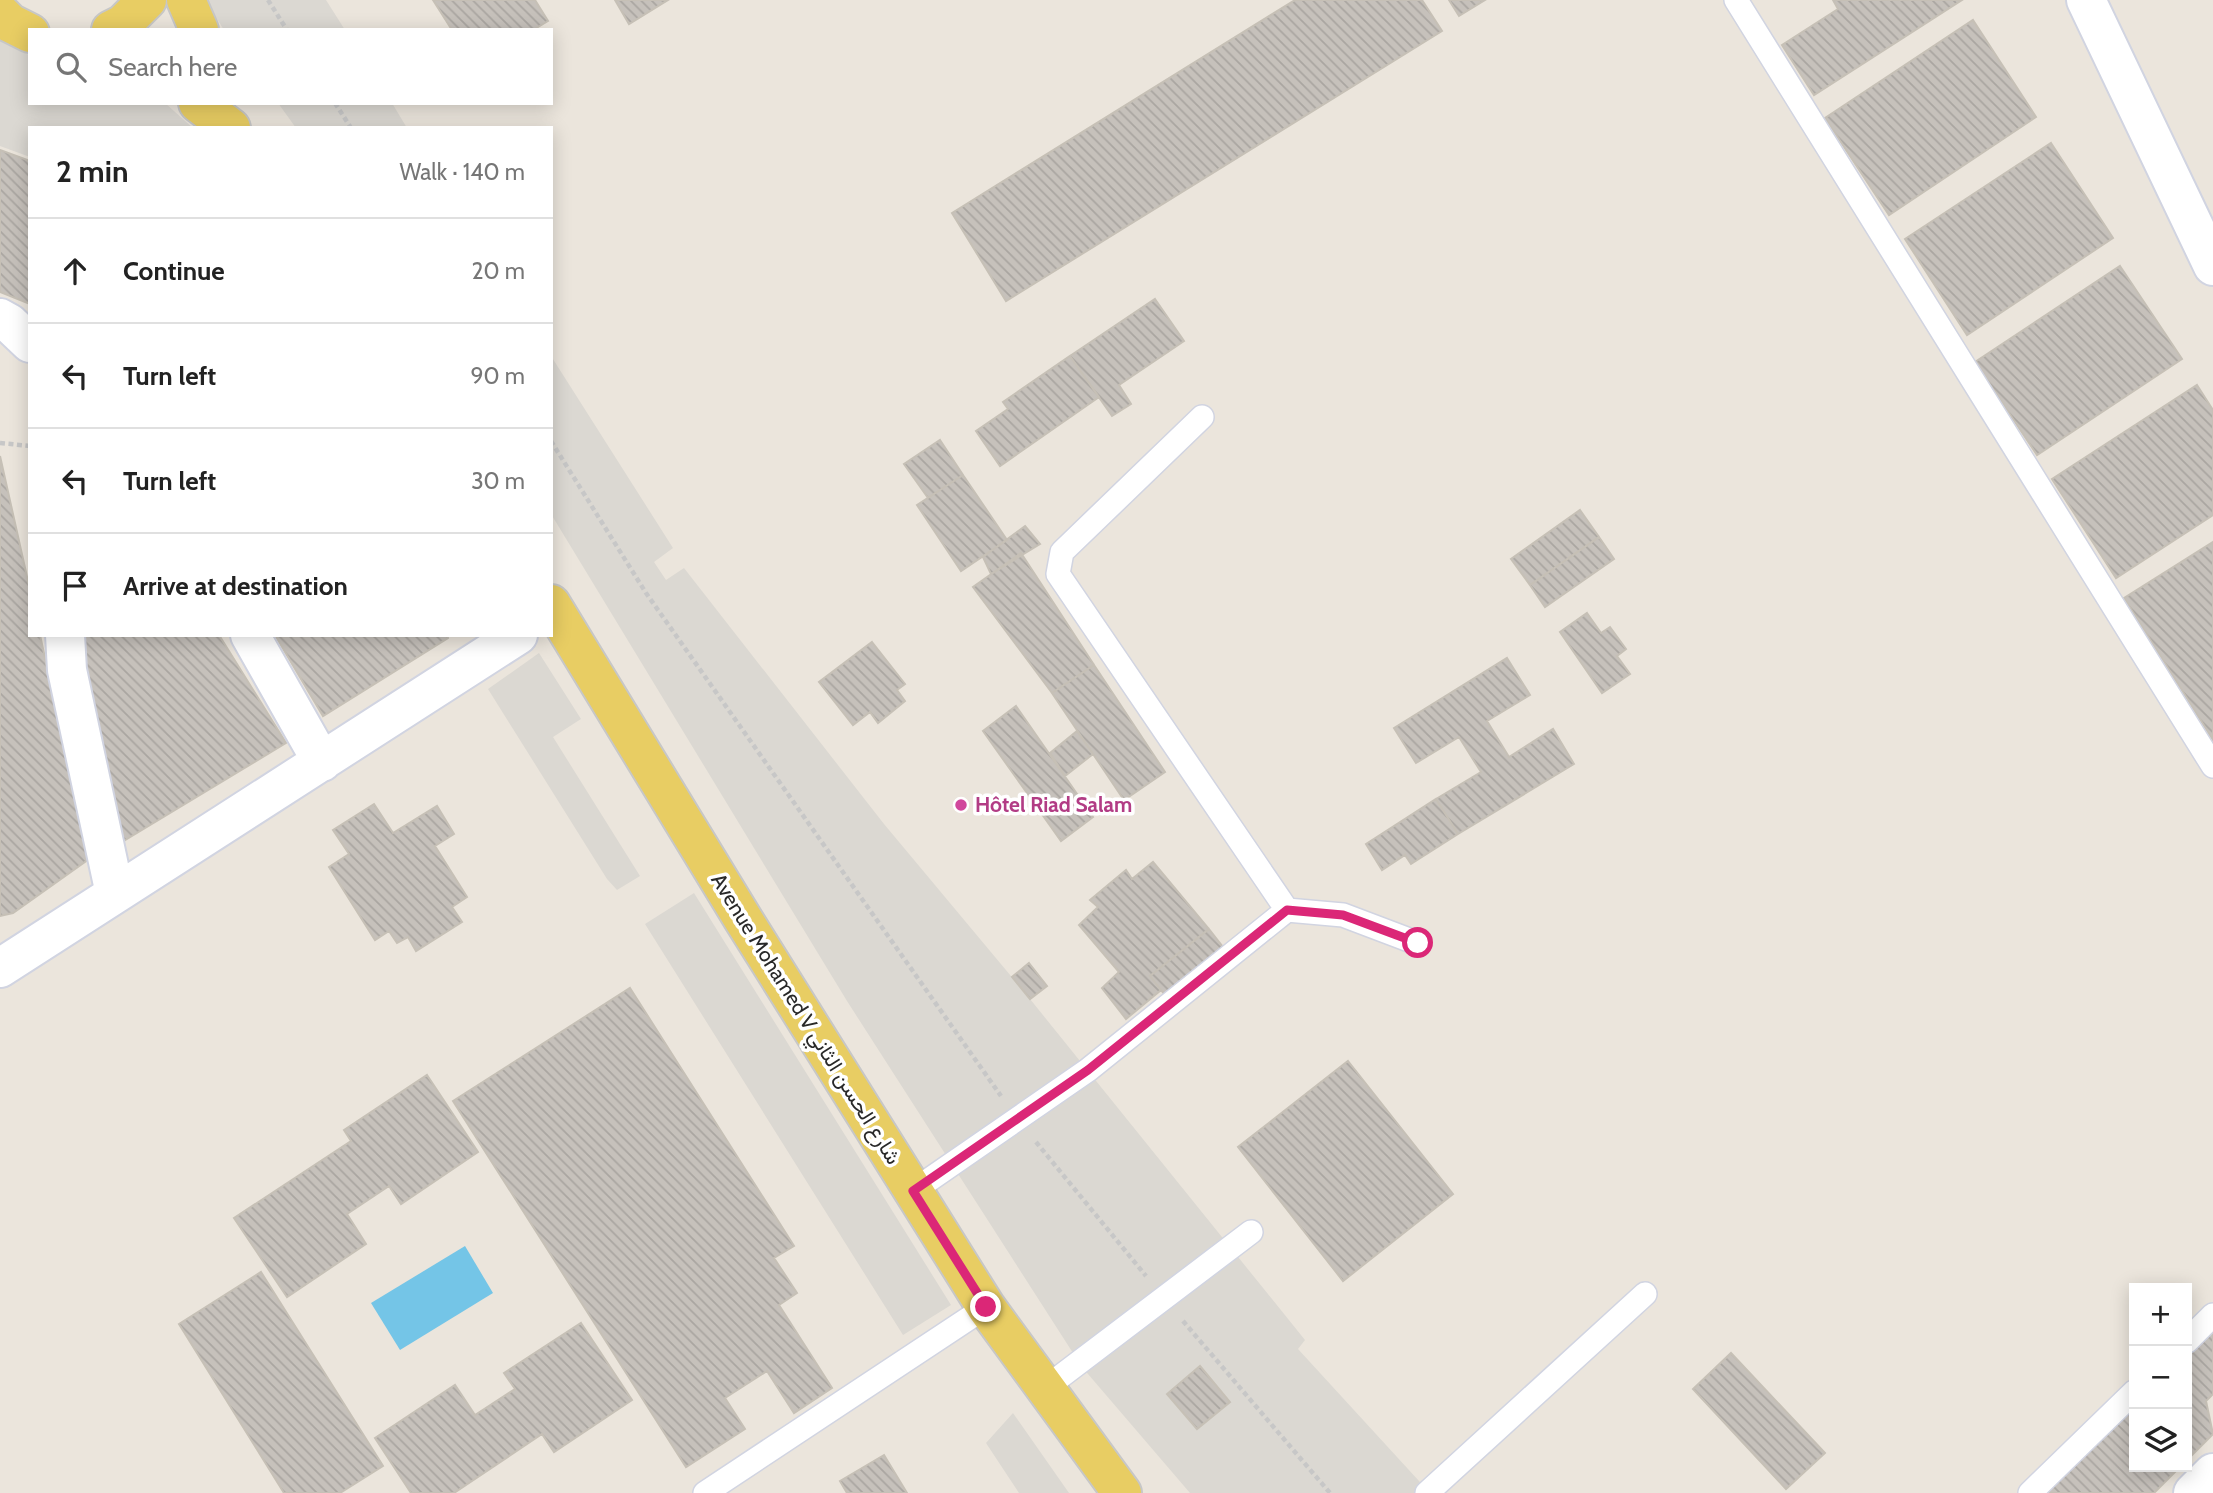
<!DOCTYPE html>
<meta charset="utf-8">
<style>
body{margin:0;font-family:Cabin,Vazirmatn,sans-serif;background:#f6f6f6;color:#222}
.controls{position:absolute;right:21px;bottom:21px;display:grid;overflow:hidden;border-radius:0px;box-shadow:0 4px 18px #0003}
.controls button{width:63px;height:63px;display:grid;place-items:center;padding:0;border:0;border-bottom:2px solid #e0e0e0;background:#fff;color:#222;font:35px sans-serif}
.stop{position:absolute;width:21px;height:21px;margin:-16px;border:5px solid #db2777;border-radius:50%;background:#fff}
.stop.end{background:#db2777;border-color:#fff;box-shadow:0 2px 7px #0008}
.list{margin:0;padding:0;list-style:none}
h2{display:flex;justify-content:space-between;align-items:center;height:91px;margin:0;padding:0 28px;font-size:30px}
h2 small{font-size:23px;font-weight:400;color:#767676}
.list li{display:grid;grid-template-columns:46px 1fr auto;gap:21px;align-items:center;box-sizing:border-box;height:105px;padding:0 28px;border-top:2px solid #e0e0e0}
.list b{display:block;font-size:26px;white-space:nowrap}
.list em{font-size:23px;font-style:normal;color:#767676}
.icon{flex:none;width:38px;height:38px;fill:none;stroke:currentColor;stroke-width:2;stroke-linecap:round;stroke-linejoin:round}
.map{position:relative;flex:none;width:2213px;height:1493px;overflow:hidden}
.search{position:absolute;background:#fff;box-shadow:0 4px 18px #0003;left:28px;top:28px;width:525px;height:77px;display:flex;align-items:center;gap:18px;box-sizing:border-box;padding:0 24px;border-radius:0px;color:#767676;font-size:26px}
.panel{position:absolute;background:#fff;box-shadow:0 4px 18px #0003;left:28px;top:126px;width:525px;height:511px;border-radius:0px}
.map>svg:first-child{display:block}
</style>
<div class="map">
<svg width="2213" height="1493" viewBox="0 0 2213 1493">
<defs>
<pattern id="building-back-hatch" width="6" height="6" patternUnits="userSpaceOnUse" patternTransform="scale(1.75)"><rect width="6" height="6" fill="#c6c1bb"/><path d="M-1 5l2 2M0 0l6 6M5-1l2 2" fill="none" stroke="#aaa6a1"/></pattern>
</defs>
<rect width="100%" height="100%" fill="#ebe5dc"/>
<path fill="#dbd8d2" d="M205,0H326L345,30H224Z
M0,35L30,56V103H165L193,128H30V157L0,146Z
M278,103H392L407,128H296Z
M551,356L673,548L654,562L666,580L684,568L884,824L1030,999L1305,1340L1298,1349L1430,1493H1190L1082,1367L847,1001L551,514Z
M539,653L581,719L553,737L640,876L617,890L607,879L488,689Z
M694,893L951,1305L903,1335L645,924Z
M1013,1413L1069,1493H1019L986,1443Z"/>
<path fill="#74c5e7" d="M465,1246L493,1293L400,1350L371,1303Z"/>
<path fill="url(#building-back-hatch)" stroke="#c6c0b6" stroke-width="2" d="M433,0H535L548,21L533,30H452Z
M615,0H668L629,24Z
M1295,0H1422L1442,31L1006,301L952,213Z
M1449,0H1485L1459,16Z
M1833,0H1962L1814,95L1782,45L1838,9Z
M1973,20L2036,117L1889,215L1825,118Z
M2051,143L2113,238L1967,335L1905,239Z
M0,150L30,161V304L0,292Z
M2120,266L2182,359L2037,455L1975,362Z
M1155,299L1184,341L1119,385L1131,404L1112,416L1070,356Z
M1070,356L1099,397L1000,466L976,431L1008,409L1003,402Z
M2197,385L2213,410V515L2116,578L2052,479Z
M940,440L963,475L928,498L904,464Z
M0,456L30,590V635H40L89,859L13,913L0,916Z
M963,475L1007,540L961,571L917,505Z
M1580,510L1599,537L1530,585L1511,559Z
M1025,526L1040,544L991,574L983,557Z
M1599,537L1614,559L1545,607L1530,585Z
M2213,542V740L2124,598Z
M1021,553L1094,665L1052,693L973,587Z
M1587,613L1601,633L1610,627L1626,649L1617,656L1630,674L1602,693L1560,632Z
M79,635H219L286,743L122,842Z
M275,635H447L448,638L323,716Z
M872,642L905,684L897,690L905,701L878,723L870,712L853,725L819,682Z
M1507,658L1530,695L1487,721L1509,757L1553,729L1574,764L1458,834L1436,799L1481,772L1459,737L1416,763L1394,728Z
M1094,665L1165,772L1124,800L1052,693Z
M1016,706L1093,817L1061,841L983,731Z
M1077,731L1093,754L1065,776L1050,753Z
M1436,799L1458,834L1411,864L1405,855L1382,870L1366,844Z
M374,804L393,833L437,806L454,834L435,846L467,897L452,907L462,922L416,951L408,937L397,943L389,931L375,940L329,867L349,854L333,830Z
M1153,862L1209,929L1150,976L1161,990L1126,1019L1102,988L1119,972L1079,925L1098,907L1090,900L1126,870L1132,879Z
M1209,929L1223,947L1165,995L1150,976Z
M1029,963L1047,986L1030,999L1012,977Z
M630,988L794,1246L774,1258L797,1293L779,1305L832,1388L794,1413L767,1371L725,1398L745,1429L686,1467L453,1101Z
M1348,1061L1453,1194L1343,1281L1238,1147Z
M427,1075L478,1152L401,1204L389,1186L347,1214L366,1244L287,1297L234,1218L351,1141L344,1130Z
M261,1272L383,1466L340,1493H284L179,1324Z
M581,1323L632,1400L554,1452L542,1434L454,1493H411L375,1438L455,1385L475,1415L515,1389L504,1373Z
M2213,1325V1394L2206,1401L2213,1434L2187,1460V1351Z
M1731,1353L1825,1453L1786,1489L1693,1389Z
M1200,1366L1230,1402L1197,1429L1167,1394Z
M2134,1403V1467H2180L2154,1493H2043Z
M884,1455L907,1493H847L840,1481Z"/>
<g fill="none" stroke-linecap="round" stroke-linejoin="round">
<defs>
<path id="service" d="M1736,0L2213,766
M1287,910L1343,915L1417,943
M913,1191L1088,1070L1287,910L1058,574L1062,552L1202,417
M2187,1341L2213,1315
M1044,1389L1251,1232
M705,1493L986,1307
M1427,1493L1645,1294
M2030,1493L2134,1392"/>
<path id="minor" d="M2086,0L2213,266
M0,318L9,323L30,343
M65,635L67,670L115,894
M250,635L322,762
M0,968L518,635
M2193,1493L2213,1473"/>
<path id="primary" d="M186,0L199,30
M0,13L10,23L30,33
M111,30L123,24L147,0
M198,103L231,128
M551,604L743,919L986,1307L1122,1493"/>
</defs>
<use href="#service" stroke="#d1d4e1" stroke-width="26"/>
<use href="#minor" stroke="#d1d4e1" stroke-width="42"/>
<use href="#primary" stroke="#c7c7c7" stroke-width="42"/>
<path stroke="#c7c7c7" stroke-width="4.5" stroke-dasharray="5 3.5" stroke-linecap="butt" d="M268,0L287,30
M335,103L351,128
M551,441L646,593L1001,1096
M0,443L30,446
M1036,1142L1146,1276
M1183,1321L1330,1493"/>
<use href="#service" stroke="#fff" stroke-width="23"/>
<use href="#minor" stroke="#fff" stroke-width="38"/>
<use href="#primary" stroke="#e8cd63" stroke-width="38"/>
</g>
<g fill="none" stroke-linecap="round" stroke-linejoin="round">
<path stroke="#db2777" stroke-width="9" d="M986,1307L913,1191L1088,1070L1287,910L1343,915L1418,943"/>
</g>
<circle fill="#d1479c" stroke="#fff" stroke-width="2.5" cx="961" cy="805" r="7"/>
<g text-anchor="middle" stroke-width="7" stroke-linejoin="round" paint-order="stroke">
<g font-size="21" font-weight="bold" fill="#b23c85" stroke="#fff" text-anchor="start">
<text x="975" y="812">Hôtel Riad Salam</text>
</g>
<g font-size="21" fill="#292929" stroke="#fff">
<text transform="translate(806 1019) rotate(58)" y="7">Avenue Mohamed V شارع الحسن الثاني</text>
</g>
</g>
</svg>
<div class="controls">
<button>+</button>
<button>−</button>
<button><svg class="icon" aria-label="layers" viewBox="0 0 24 24"><path d="M12 4l9 5-9 5-9-5zM3 14l9 5 9-5"/></svg></button>
</div>
<div class="stop" style="left:1418px;top:943px"></div>
<div class="stop end" style="left:986px;top:1307px"></div>
<div class="search"><svg class="icon" aria-label="search" viewBox="0 0 24 24"><circle cx="10" cy="10" r="6"/><path d="M15 15l6 6"/></svg>Search here</div>
<section class="panel">
<h2>2 min<small>Walk · 140 m</small></h2>
<ul class="list">
<li><svg class="icon" aria-label="ahead" viewBox="0 0 24 24"><path d="M12 20V5M6 11l6-6 6 6"/></svg><div><b>Continue</b></div><em>20 m</em></li>
<li><svg class="icon" aria-label="left" viewBox="0 0 24 24"><path d="M17 20v-9H6M10 6l-5 5 5 5"/></svg><div><b>Turn left</b></div><em>90 m</em></li>
<li><svg class="icon" aria-label="left" viewBox="0 0 24 24"><path d="M17 20v-9H6M10 6l-5 5 5 5"/></svg><div><b>Turn left</b></div><em>30 m</em></li>
<li><svg class="icon" aria-label="arrive" viewBox="0 0 24 24"><path d="M6 21V4h12l-3 4 3 4H6"/></svg><div><b>Arrive at destination</b></div></li>
</ul>
</section>
</div>
